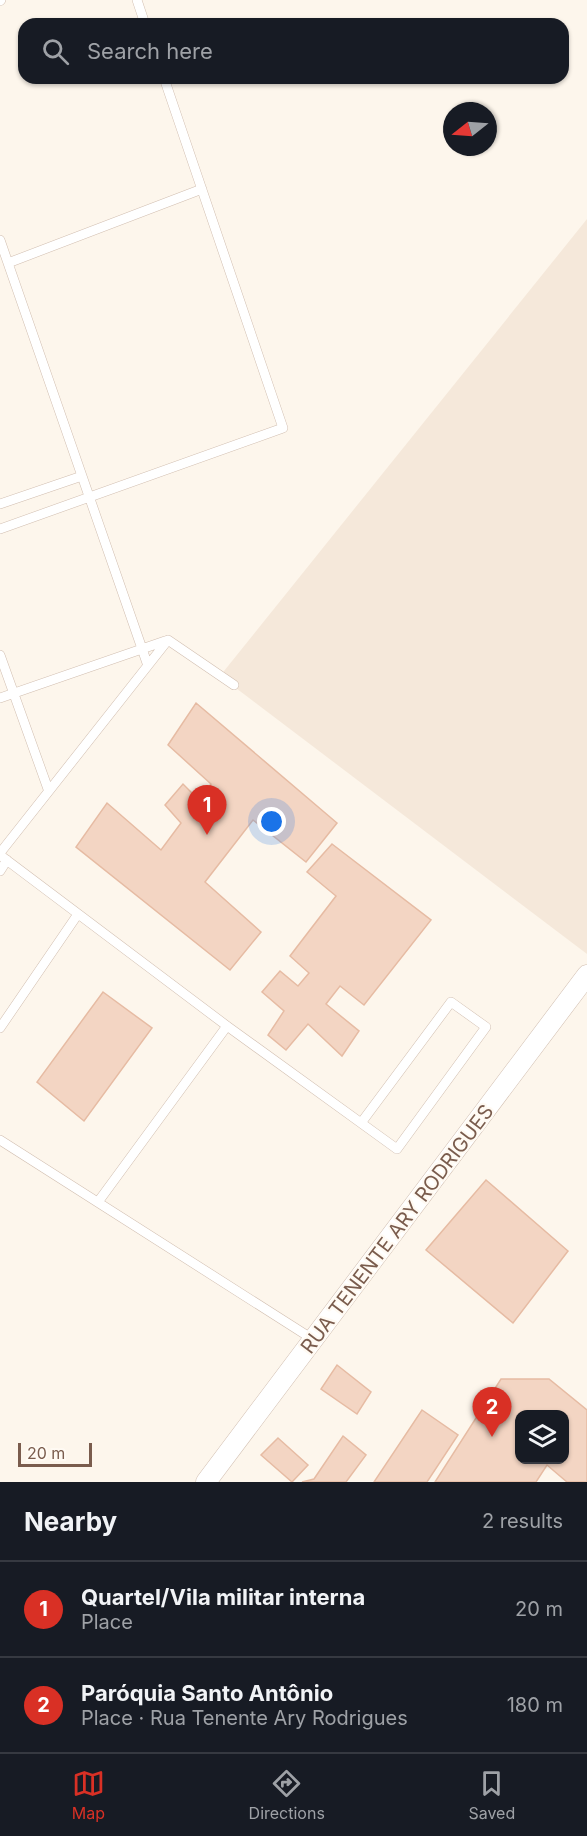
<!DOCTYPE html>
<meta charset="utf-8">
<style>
body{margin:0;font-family:Inter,sans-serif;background:#20242c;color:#f1f3f6}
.controls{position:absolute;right:18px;bottom:18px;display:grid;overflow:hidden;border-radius:12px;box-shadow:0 2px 4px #0004}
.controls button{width:54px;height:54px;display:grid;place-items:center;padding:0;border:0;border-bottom:2px solid #363941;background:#171b24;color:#f1f3f6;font:30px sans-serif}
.compass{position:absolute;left:443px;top:102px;width:54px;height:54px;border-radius:50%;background:#171b24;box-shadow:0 2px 4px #0004;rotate:253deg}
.scale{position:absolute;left:18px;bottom:15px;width:74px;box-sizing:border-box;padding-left:6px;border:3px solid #7a5c4d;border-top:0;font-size:16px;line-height:21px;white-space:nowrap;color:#7a5c4d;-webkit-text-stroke:4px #fffaf3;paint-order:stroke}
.you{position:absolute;left:272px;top:822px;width:21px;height:21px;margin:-15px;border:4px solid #fff;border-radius:50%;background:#1a73e8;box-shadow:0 0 0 9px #1a73e833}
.badge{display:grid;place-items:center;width:39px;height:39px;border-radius:50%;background:#d93025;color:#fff;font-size:20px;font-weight:700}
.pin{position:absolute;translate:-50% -50px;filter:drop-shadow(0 2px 3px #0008)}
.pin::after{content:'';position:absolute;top:32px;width:21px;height:18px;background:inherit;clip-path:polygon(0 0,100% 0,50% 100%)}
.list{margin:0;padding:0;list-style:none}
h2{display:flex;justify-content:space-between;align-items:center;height:78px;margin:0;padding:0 24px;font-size:26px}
h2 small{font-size:20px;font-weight:400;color:#9ea1a6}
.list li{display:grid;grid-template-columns:39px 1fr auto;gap:18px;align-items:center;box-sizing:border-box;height:96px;padding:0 24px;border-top:2px solid #363941}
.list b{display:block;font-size:22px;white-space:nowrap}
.list p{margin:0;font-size:20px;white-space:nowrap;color:#9ea1a6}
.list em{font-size:20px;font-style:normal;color:#9ea1a6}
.icon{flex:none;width:33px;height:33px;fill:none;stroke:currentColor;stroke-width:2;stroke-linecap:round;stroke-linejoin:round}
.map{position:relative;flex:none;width:587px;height:1482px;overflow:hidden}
.search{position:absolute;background:#171b24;box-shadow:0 2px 4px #0004;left:18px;right:18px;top:18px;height:66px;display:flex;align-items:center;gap:15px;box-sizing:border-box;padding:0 21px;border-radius:18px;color:#9ea1a6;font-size:22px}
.sheet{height:270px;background:#171b24}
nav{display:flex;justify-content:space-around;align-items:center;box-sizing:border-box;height:84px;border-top:2px solid #363941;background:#171b24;font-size:16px;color:#9ea1a6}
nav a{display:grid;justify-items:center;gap:3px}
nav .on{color:#d93025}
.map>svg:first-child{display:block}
</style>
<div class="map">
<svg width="587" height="1482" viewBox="0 0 587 1482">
<rect width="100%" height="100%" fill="#fdf6ec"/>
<path fill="#f5e8da" d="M587,219V954L220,676Z"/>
<path fill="#f3d5c3" stroke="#e6bba3" stroke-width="1.5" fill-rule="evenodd" d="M196,703L337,823L306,862L253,820L205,882L261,932L230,970L76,847L107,803L161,850L181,823L165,805L183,784L199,800L211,784L168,745Z
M332,844L431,920L364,1005L340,986L326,1004L359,1031L342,1056L308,1024L286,1050L268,1035L284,1011L262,992L280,971L298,986L309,973L290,956L336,896L307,872Z
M103,992L152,1028L84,1121L37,1082Z
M486,1180L568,1251L513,1323L426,1250Z
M337,1365L371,1392L357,1414L321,1389Z
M501,1379H549L587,1410V1482H567L547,1465L536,1482H435ZM520,1414H564V1460H520Z
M422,1410L458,1435L427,1482H374Z
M343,1436L366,1455L346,1482H302L314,1479Z
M278,1438L308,1465L292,1482L261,1455Z"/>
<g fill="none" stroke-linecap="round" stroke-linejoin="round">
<defs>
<path id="lane" d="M137,0L145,24
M0,1L1,0
M0,240L147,663
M8,263L202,189
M0,504L82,476
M0,529L283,428L164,78
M168,640L234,685
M0,655L48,789
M0,698L165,641
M0,853L168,640
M0,855L227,1026L397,1149L486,1027L451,1002L361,1123
M0,871L7,860
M0,1028L78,914
M0,1140L314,1340
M98,1202L227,1026"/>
<path id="street" d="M206,1482L587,975"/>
</defs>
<use href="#lane" stroke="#d1beb0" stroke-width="10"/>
<use href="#street" stroke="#d1beb0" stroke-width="21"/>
<use href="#lane" stroke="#fff" stroke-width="9"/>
<use href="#street" stroke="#fff" stroke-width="20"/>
</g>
<g text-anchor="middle" stroke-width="4.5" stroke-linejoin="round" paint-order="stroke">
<g font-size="20" fill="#7a5c4d" stroke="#fffaf3">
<text transform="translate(397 1229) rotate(-53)" y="7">RUA TENENTE ARY RODRIGUES</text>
</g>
</g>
</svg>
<div class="controls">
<button><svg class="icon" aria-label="layers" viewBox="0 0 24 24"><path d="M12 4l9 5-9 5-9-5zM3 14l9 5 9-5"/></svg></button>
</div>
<svg class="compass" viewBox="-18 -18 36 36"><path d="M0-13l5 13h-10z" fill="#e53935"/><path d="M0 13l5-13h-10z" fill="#9ea1a6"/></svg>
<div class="scale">20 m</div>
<div class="you"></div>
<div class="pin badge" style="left:207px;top:835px">1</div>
<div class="pin badge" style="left:492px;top:1437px">2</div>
<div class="search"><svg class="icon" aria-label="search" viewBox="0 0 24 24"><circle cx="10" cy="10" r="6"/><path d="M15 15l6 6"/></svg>Search here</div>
</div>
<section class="sheet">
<h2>Nearby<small>2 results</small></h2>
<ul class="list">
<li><span class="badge">1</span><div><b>Quartel/Vila militar interna</b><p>Place</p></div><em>20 m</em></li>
<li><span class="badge">2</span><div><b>Paróquia Santo Antônio</b><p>Place · Rua Tenente Ary Rodrigues</p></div><em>180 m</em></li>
</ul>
</section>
<nav>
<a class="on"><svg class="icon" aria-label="map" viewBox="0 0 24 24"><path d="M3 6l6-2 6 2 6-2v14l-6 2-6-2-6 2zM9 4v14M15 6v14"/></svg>Map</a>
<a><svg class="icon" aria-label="directions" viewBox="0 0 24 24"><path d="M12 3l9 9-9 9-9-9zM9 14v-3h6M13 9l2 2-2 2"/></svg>Directions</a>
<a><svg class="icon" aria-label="saved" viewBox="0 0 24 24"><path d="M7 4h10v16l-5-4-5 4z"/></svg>Saved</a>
</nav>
